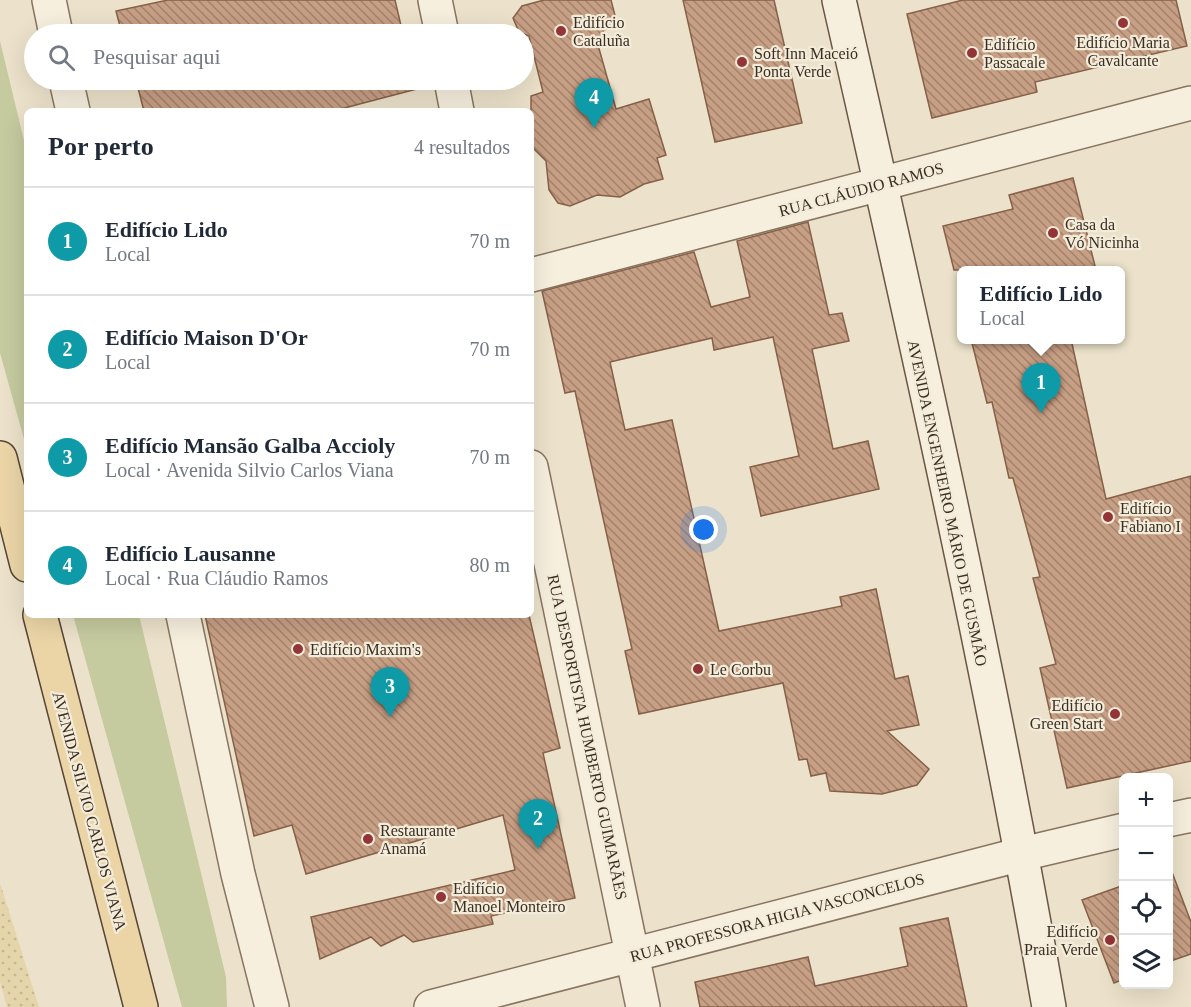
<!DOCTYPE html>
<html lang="pt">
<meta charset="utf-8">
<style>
body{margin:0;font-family:Georgia,serif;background:#f2f2f3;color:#1f2937}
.controls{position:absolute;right:18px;bottom:18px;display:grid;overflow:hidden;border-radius:9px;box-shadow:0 6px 24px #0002}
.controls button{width:54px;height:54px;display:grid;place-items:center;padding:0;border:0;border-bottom:2px solid #e0e1e3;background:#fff;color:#1f2937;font:30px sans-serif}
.you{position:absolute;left:704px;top:530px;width:21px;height:21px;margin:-15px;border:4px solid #fff;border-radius:50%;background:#1a73e8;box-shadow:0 0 0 9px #1a73e833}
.badge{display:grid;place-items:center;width:39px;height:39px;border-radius:50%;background:#933436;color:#fff;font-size:20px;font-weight:700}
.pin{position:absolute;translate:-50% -50px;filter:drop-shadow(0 2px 3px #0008)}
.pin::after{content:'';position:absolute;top:32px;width:21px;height:18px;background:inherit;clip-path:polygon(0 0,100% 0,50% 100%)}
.popup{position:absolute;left:957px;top:266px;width:168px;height:78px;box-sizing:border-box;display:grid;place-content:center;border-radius:9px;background:#fff;filter:drop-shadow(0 2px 4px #0005);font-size:20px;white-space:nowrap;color:#747a83}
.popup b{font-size:22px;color:#1f2937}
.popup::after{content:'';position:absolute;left:50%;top:100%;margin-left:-12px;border:12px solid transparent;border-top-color:#fff}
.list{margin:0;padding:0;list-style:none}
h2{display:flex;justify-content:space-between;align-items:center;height:78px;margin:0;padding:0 24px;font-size:26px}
h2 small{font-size:20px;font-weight:400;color:#747a83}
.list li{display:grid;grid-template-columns:39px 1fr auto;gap:18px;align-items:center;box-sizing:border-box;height:108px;padding:0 24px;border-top:2px solid #e0e1e3}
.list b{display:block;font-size:22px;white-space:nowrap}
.list p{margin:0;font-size:20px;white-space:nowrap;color:#747a83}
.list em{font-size:20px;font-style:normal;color:#747a83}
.icon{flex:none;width:33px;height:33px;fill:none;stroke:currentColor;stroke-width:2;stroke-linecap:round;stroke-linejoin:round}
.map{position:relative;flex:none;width:1191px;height:1007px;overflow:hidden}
.search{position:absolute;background:#fff;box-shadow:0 6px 24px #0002;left:24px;top:24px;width:510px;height:66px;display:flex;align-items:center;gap:15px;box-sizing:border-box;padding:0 21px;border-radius:33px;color:#747a83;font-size:22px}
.panel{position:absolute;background:#fff;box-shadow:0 6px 24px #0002;left:24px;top:108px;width:510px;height:510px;border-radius:9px}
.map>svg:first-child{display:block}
</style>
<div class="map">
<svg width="1191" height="1007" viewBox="0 0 1191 1007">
<defs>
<pattern id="sand-dots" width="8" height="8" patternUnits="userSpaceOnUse" patternTransform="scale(1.5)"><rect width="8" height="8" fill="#e5d5ab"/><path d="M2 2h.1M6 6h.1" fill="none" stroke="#c5b793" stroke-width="1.8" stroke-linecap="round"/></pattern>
<pattern id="building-back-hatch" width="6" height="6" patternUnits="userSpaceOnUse" patternTransform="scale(1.5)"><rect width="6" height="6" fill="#c79f84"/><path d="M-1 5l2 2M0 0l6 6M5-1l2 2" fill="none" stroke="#a3826c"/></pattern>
</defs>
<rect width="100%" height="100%" fill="#ece2cb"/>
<path fill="url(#sand-dots)" d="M0,884L1,886L39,1007H7L0,982Z"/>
<path fill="#c5ca9f" d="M0,41L27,153V450L0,353Z
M73,615H139L226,977L227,1007H182Z"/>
<path fill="url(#building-back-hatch)" stroke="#866048" stroke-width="1.5" d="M168,0H395L403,34H122L116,11Z
M544,0H611L618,27L603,30L606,43L598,45L616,109L649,99L666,155L657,158L663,179L644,184L620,197L597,195L570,206L558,203L549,190L546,161L531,146V96L543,92L529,36L519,32L513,18L522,6Z
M683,0H774L802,123L715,142Z
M963,0H1176L1187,46L1035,82L1037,92L932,118L907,14Z
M173,80H415L417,89L333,111H144L138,88Z
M1073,178L1096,270H954L943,226L1013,209L1009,195Z
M808,222L829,315L842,313L849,341L812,349L833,449L868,441L879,489L761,516L750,467L799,456L773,337L714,350L712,338L610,362L625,430L672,420L719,631L842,606L840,597L876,589L895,679L908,676L919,725L887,731L929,769L917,785L882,794L830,791L826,773L811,776L807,759L799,760L783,683L639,714L625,651L632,649L575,391L565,393L542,291L694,252L711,307L750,297L737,241Z
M971,339H1071L1106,499L1191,476V761L1067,788L1040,668L1056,664L1033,578L1040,577L1013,478H1009L992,402L987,403Z
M205,615H529L560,748L543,753L575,898L491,916L493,924L413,942L404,935L381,946L371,937L320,959L311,917L515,870L503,815L306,874L292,825L254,836Z
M1170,867L1191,922V954L1168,962Z
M1124,885V979L1114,983L1082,900Z
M948,918L967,1007H700L695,982L808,957L815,986L908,966L900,928Z"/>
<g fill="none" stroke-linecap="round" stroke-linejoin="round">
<defs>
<path id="street" d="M49,0L56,34
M435,0L442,34
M66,80L73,111
M451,80L457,111
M531,275L1191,103
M531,467L643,1007
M183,615L238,874L272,1007
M1168,820L1191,815
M431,1007L1022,854L1124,830"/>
<path id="secondary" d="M839,0C915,334 990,669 1049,1007"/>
<path id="primary" d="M0,458L27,565
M40,615L141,1007"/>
</defs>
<use href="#street" stroke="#887560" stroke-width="36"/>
<use href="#secondary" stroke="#6a5643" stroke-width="36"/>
<use href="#primary" stroke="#574434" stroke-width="36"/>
<use href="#street" stroke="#f7efde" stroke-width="33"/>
<use href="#secondary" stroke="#f7efde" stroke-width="33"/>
<use href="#primary" stroke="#ebd5a7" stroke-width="33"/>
</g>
<g fill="#933436" stroke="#f4ecda" stroke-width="2">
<circle cx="1123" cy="23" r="6"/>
<circle cx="561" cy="31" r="6"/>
<circle cx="972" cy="53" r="6"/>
<circle cx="742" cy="62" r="6"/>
<circle cx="1053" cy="233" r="6"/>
<circle cx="1108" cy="517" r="6"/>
<circle cx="298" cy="649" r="6"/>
<circle cx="698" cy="669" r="6"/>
<circle cx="1115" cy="714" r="6"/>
<circle cx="368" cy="839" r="6"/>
<circle cx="441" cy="897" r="6"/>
<circle cx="1110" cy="940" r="6"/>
</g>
<g text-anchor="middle" stroke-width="4.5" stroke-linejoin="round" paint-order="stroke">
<g font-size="16" fill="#3a2e22" stroke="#f4ecda" text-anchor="start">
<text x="573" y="28">Edifício<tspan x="573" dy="18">Cataluña</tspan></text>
<text x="1123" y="48" text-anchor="middle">Edifício Maria<tspan x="1123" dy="18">Cavalcante</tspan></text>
<text x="984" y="50">Edifício<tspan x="984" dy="18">Passacale</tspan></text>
<text x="754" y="59">Soft Inn Maceió<tspan x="754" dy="18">Ponta Verde</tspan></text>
<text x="1065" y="230">Casa da<tspan x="1065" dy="18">Vó Nicinha</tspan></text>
<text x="1120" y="514">Edifício<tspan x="1120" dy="18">Fabiano I</tspan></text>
<text x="310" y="655">Edifício Maxim's</text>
<text x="710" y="675">Le Corbu</text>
<text x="1103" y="711" text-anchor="end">Edifício<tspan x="1103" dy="18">Green Start</tspan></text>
<text x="380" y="836">Restaurante<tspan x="380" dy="18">Anamá</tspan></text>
<text x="453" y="894">Edifício<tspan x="453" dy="18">Manoel Monteiro</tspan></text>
<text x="1098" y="937" text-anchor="end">Edifício<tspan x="1098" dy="18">Praia Verde</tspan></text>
</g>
<g font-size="16" fill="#3a2e22" stroke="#f4ecda">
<text transform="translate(861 189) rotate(-15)" y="6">RUA CLÁUDIO RAMOS</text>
<text transform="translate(948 503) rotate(78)" y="6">AVENIDA ENGENHEIRO MÁRIO DE GUSMÃO</text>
<text transform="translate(588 737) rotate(78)" y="6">RUA DESPORTISTA HUMBERTO GUIMARÃES</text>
<text transform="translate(90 811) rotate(75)" y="6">AVENIDA SILVIO CARLOS VIANA</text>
<text transform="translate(777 917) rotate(-15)" y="6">RUA PROFESSORA HIGIA VASCONCELOS</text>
</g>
</g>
</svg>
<div class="controls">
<button>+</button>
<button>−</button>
<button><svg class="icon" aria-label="locate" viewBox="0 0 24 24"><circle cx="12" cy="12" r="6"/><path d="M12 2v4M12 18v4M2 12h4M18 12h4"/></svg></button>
<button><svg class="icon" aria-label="layers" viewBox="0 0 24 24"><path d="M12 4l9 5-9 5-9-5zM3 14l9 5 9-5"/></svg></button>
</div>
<div class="you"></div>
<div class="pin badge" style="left:1041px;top:413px;background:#0f9aa8">1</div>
<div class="popup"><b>Edifício Lido</b>Local</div>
<div class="pin badge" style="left:538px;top:849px;background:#0f9aa8">2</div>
<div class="pin badge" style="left:390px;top:717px;background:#0f9aa8">3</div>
<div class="pin badge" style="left:594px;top:128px;background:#0f9aa8">4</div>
<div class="search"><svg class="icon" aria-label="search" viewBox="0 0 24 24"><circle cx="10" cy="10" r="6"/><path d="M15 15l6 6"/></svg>Pesquisar aqui</div>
<section class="panel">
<h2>Por perto<small>4 resultados</small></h2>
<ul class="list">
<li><span class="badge" style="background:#0f9aa8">1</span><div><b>Edifício Lido</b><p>Local</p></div><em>70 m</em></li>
<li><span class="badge" style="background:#0f9aa8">2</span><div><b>Edifício Maison D'Or</b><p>Local</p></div><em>70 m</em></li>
<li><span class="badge" style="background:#0f9aa8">3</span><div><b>Edifício Mansão Galba Accioly</b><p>Local · Avenida Silvio Carlos Viana</p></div><em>70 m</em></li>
<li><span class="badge" style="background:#0f9aa8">4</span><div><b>Edifício Lausanne</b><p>Local · Rua Cláudio Ramos</p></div><em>80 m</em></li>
</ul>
</section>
</div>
